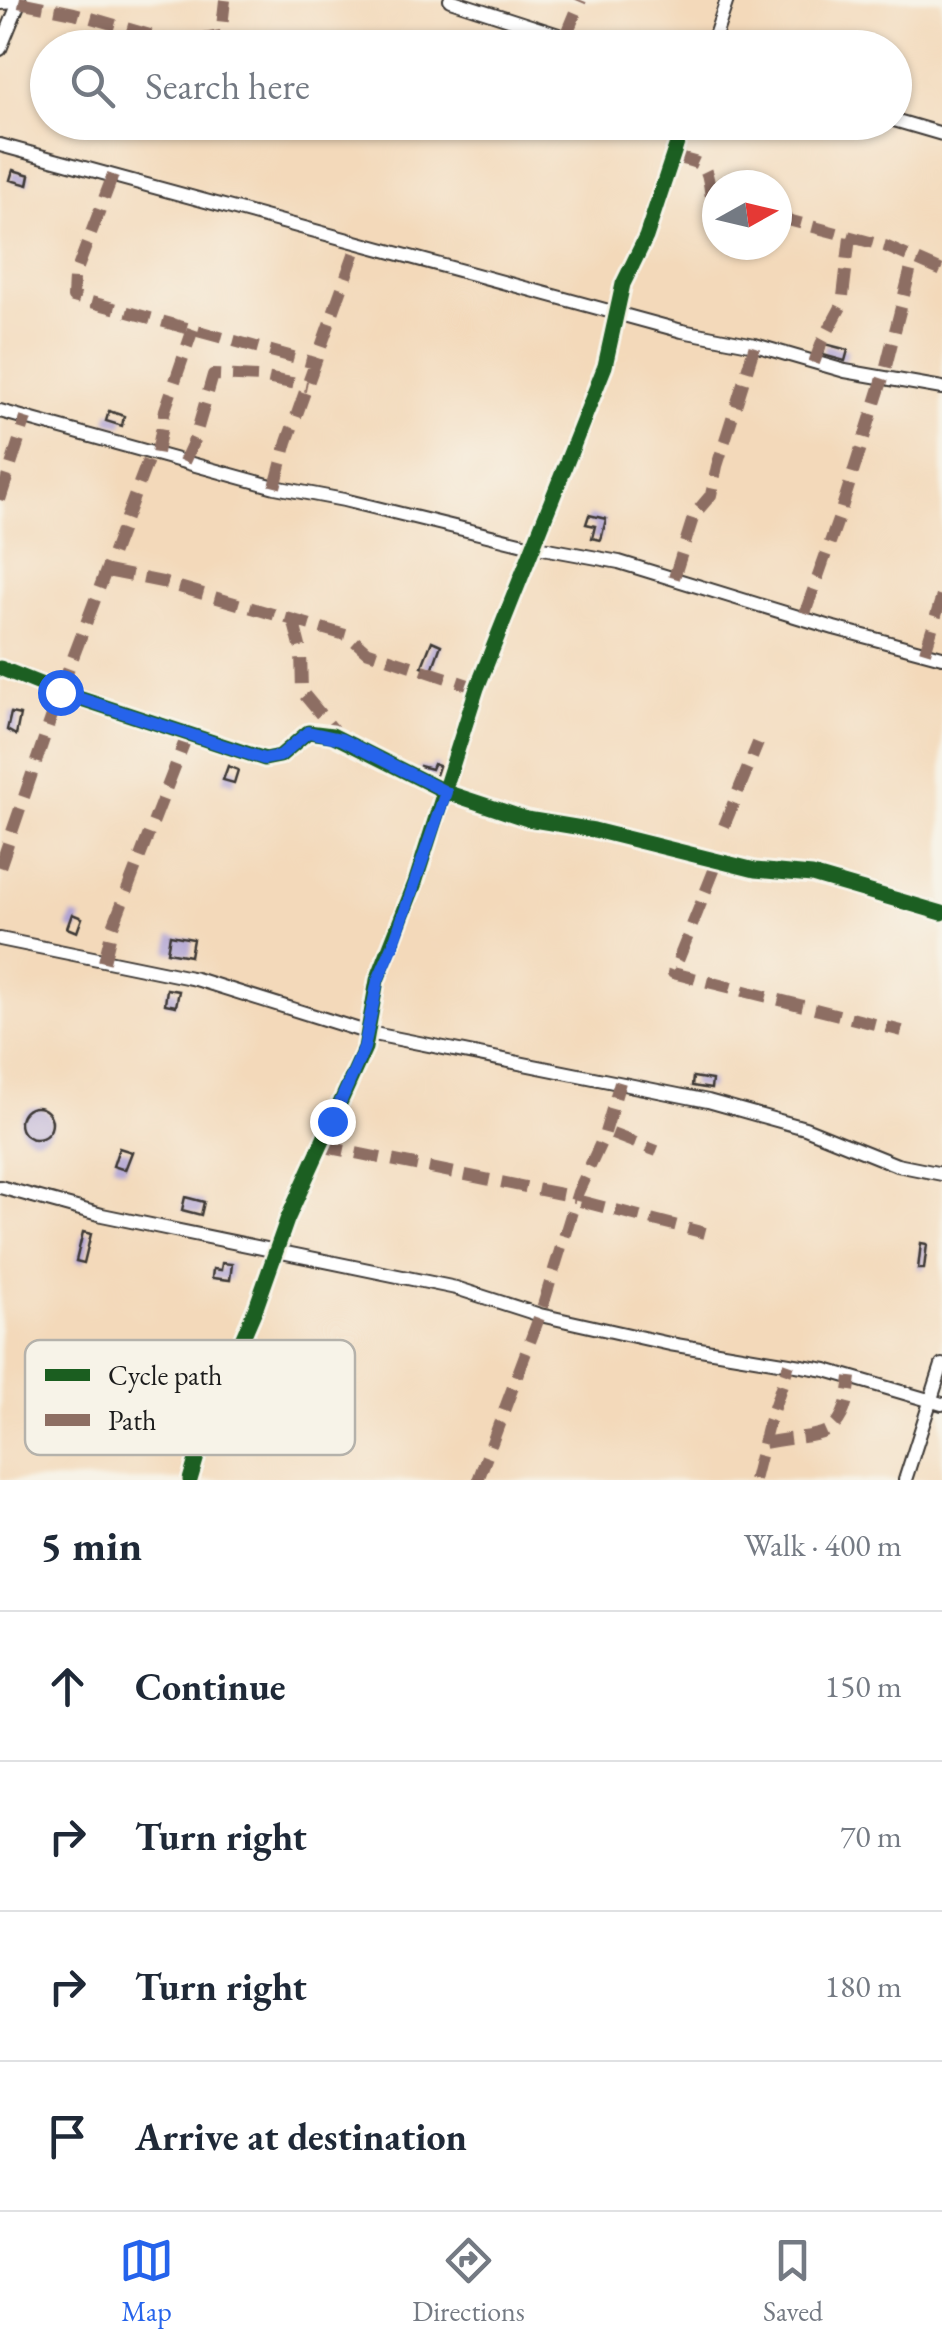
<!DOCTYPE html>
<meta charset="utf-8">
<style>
body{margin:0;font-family:"EB Garamond",serif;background:#f6f6f7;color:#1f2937}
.compass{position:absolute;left:702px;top:170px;width:90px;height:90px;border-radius:50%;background:#fff;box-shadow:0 2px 8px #0004;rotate:82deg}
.stop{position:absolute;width:30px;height:30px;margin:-22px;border:8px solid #2563eb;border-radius:50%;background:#fff}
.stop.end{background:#2563eb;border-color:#fff;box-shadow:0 2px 10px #0008}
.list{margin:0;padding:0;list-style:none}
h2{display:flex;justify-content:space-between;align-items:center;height:130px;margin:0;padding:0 40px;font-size:42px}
h2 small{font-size:32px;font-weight:400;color:#747a83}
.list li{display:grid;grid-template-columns:65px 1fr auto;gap:30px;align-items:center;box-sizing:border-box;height:150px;padding:0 40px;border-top:2px solid #e0e1e3}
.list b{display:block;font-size:38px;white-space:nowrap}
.list em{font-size:32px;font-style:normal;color:#747a83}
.icon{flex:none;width:55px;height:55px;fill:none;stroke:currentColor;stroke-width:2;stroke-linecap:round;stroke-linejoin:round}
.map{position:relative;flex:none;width:942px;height:1480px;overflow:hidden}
.search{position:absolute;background:#fff;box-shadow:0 2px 8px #0004;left:30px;right:30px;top:30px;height:110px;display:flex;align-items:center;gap:25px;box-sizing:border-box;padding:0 35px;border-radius:55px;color:#747a83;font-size:38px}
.sheet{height:730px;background:#fff}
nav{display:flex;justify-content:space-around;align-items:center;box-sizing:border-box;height:140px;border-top:2px solid #e0e1e3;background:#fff;font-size:28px;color:#747a83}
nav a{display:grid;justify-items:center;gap:5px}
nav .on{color:#2563eb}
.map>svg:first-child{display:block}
</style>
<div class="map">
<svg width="942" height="1480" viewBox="0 0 942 1480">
<rect width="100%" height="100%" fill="#f7f3e8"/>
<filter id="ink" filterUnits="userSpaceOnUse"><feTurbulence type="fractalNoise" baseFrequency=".01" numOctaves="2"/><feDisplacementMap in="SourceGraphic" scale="20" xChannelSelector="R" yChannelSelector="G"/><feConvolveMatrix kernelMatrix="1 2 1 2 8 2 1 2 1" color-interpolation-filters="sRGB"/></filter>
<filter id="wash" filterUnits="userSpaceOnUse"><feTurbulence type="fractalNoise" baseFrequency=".0048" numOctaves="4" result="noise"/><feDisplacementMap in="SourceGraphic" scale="40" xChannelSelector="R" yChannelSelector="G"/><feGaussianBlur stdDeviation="2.25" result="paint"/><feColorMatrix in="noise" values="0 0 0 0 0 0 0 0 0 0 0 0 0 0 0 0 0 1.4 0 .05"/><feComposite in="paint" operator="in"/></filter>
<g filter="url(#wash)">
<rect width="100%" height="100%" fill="#f3d9ba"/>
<g id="blocks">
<path fill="#aea1d3" d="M13,170L30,175L28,185L10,180Z
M825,344L848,350L845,361L823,355Z
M109,411L124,416L122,426L106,421Z
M589,515L606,519L601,540L592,538L595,526L586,524Z
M432,641L441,645L432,670L422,666Z
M11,713L20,715L16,735L7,730Z
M433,764L439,766L435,778L418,773L420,766L431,769Z
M228,766L238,770L234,783L223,780Z
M72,914L82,918L77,932L67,928Z
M170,935L193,939L190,956L167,952Z
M167,989L179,991L176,1006L165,1004Z
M693,1077L712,1080L711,1089L692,1086Z
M20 1123a16 16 0 1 1 32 0a16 16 0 1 1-32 0Z
M119,1148L132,1152L125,1170L113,1166Z
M185,1197L204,1202L201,1215L182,1210Z
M83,1232L91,1234L84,1263L76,1261Z
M921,1243L927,1244L924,1269H918Z
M222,1263L232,1264L230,1280L212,1278L213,1269L221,1270Z"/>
</g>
</g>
<g filter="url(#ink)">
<use href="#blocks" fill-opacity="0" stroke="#3c3834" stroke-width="2.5"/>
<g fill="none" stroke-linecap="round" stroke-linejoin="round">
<defs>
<path id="minor" d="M450,0L599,48
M0,3L19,2
M711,48L727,0
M0,49L20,0
M894,120L942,134
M0,145L682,331L755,345L845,371L942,388
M0,411L275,487L344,500L532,546L619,562L834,628L942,657
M0,668L60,692L265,759L280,756L308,732L332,735L446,792L527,819L594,830L755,870L812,875L942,913
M0,939L196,979L369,1033L708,1101L805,1128L897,1165L942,1174
M0,1187L102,1215L456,1288L540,1315L670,1344L826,1370L942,1404
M190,1480L209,1416L257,1305L287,1220L365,1048L377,980L415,883L477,688L605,366L623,284L646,237L684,122
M905,1480L942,1365"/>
</defs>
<use href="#minor" stroke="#3c3834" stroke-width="16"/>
<use href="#minor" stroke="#fff" stroke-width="12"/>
<path stroke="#8d6e63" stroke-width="12" stroke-dasharray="25 12" stroke-linecap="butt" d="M19,2L74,13L171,41L186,42L221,36L225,0
M566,36L581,0
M673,157C707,164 707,164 711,198L717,201
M113,175L74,278L73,297L315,363
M777,217L885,246L942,271
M814,363L821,344L842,305L850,237
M157,453L165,410L193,329
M184,462L195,438L213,375L260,377L307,386
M275,487L287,442L358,243
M0,500L26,418
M107,571L162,582L349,636L366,651L477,688
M674,578L694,515L711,495L717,466L755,345
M805,613L839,517L883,378L913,260
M294,623L301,650L302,692L338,735
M925,652L942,596
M724,826L758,743
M0,867L60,692L151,452
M715,868L673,973L902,1031
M104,962L112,929L188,733
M612,1134L657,1151
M320,1146L576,1197
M580,1201L705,1233
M765,1443C821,1431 843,1446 851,1377
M478,1480L540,1315L578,1192L604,1136L620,1082
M754,1480L767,1428L789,1364"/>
<defs>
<path id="cycleway" d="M0,668L60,692L265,759L280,756L308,732L332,735L446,792L527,819L594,830L755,870L812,875L942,913
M190,1480L209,1416L257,1305L287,1220L365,1048L377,980L415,883L477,688L605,366L623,284L646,237L684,122"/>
</defs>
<use href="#cycleway" stroke="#f7f3e8" stroke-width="21"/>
<use href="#cycleway" stroke="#1b5e20" stroke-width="15"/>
</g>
</g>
<g fill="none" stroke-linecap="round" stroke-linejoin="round" filter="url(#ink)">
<path stroke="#2563eb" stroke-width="12" d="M60,692L264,759L280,756L308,732L341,739L446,792L393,946L378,980L364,1048L332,1121"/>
</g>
<rect x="25" y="1340" width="330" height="115" rx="15" fill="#f7f3e8" stroke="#b5b2ab" stroke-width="2.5"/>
<rect x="45" y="1369" width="45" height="12" fill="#1b5e20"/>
<rect x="45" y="1414" width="45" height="12" fill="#8d6e63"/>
<g font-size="28" fill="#1c1c1c">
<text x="108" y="1385">Cycle path</text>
<text x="108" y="1430">Path</text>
</g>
</svg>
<svg class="compass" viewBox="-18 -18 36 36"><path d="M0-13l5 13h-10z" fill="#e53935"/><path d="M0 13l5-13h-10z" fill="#747a83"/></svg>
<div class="stop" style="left:60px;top:692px"></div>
<div class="stop end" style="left:332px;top:1121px"></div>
<div class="search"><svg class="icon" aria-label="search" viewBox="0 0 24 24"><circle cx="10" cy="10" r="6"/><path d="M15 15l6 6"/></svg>Search here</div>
</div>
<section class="sheet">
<h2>5 min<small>Walk · 400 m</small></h2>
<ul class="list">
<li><svg class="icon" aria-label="ahead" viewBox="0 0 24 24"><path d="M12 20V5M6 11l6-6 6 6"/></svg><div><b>Continue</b></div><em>150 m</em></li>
<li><svg class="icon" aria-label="right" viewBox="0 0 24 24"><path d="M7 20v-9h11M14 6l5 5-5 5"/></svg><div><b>Turn right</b></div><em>70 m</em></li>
<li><svg class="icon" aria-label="right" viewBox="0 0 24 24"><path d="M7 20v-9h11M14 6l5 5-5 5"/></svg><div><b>Turn right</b></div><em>180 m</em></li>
<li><svg class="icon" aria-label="arrive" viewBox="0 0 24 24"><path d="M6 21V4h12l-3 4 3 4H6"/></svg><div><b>Arrive at destination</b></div></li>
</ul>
</section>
<nav>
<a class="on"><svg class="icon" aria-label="map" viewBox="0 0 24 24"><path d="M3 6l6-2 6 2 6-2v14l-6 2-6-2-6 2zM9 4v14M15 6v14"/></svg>Map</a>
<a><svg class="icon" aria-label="directions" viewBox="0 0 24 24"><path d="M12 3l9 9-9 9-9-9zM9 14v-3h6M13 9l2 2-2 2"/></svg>Directions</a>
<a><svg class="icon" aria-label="saved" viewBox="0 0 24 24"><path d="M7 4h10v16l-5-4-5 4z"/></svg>Saved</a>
</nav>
